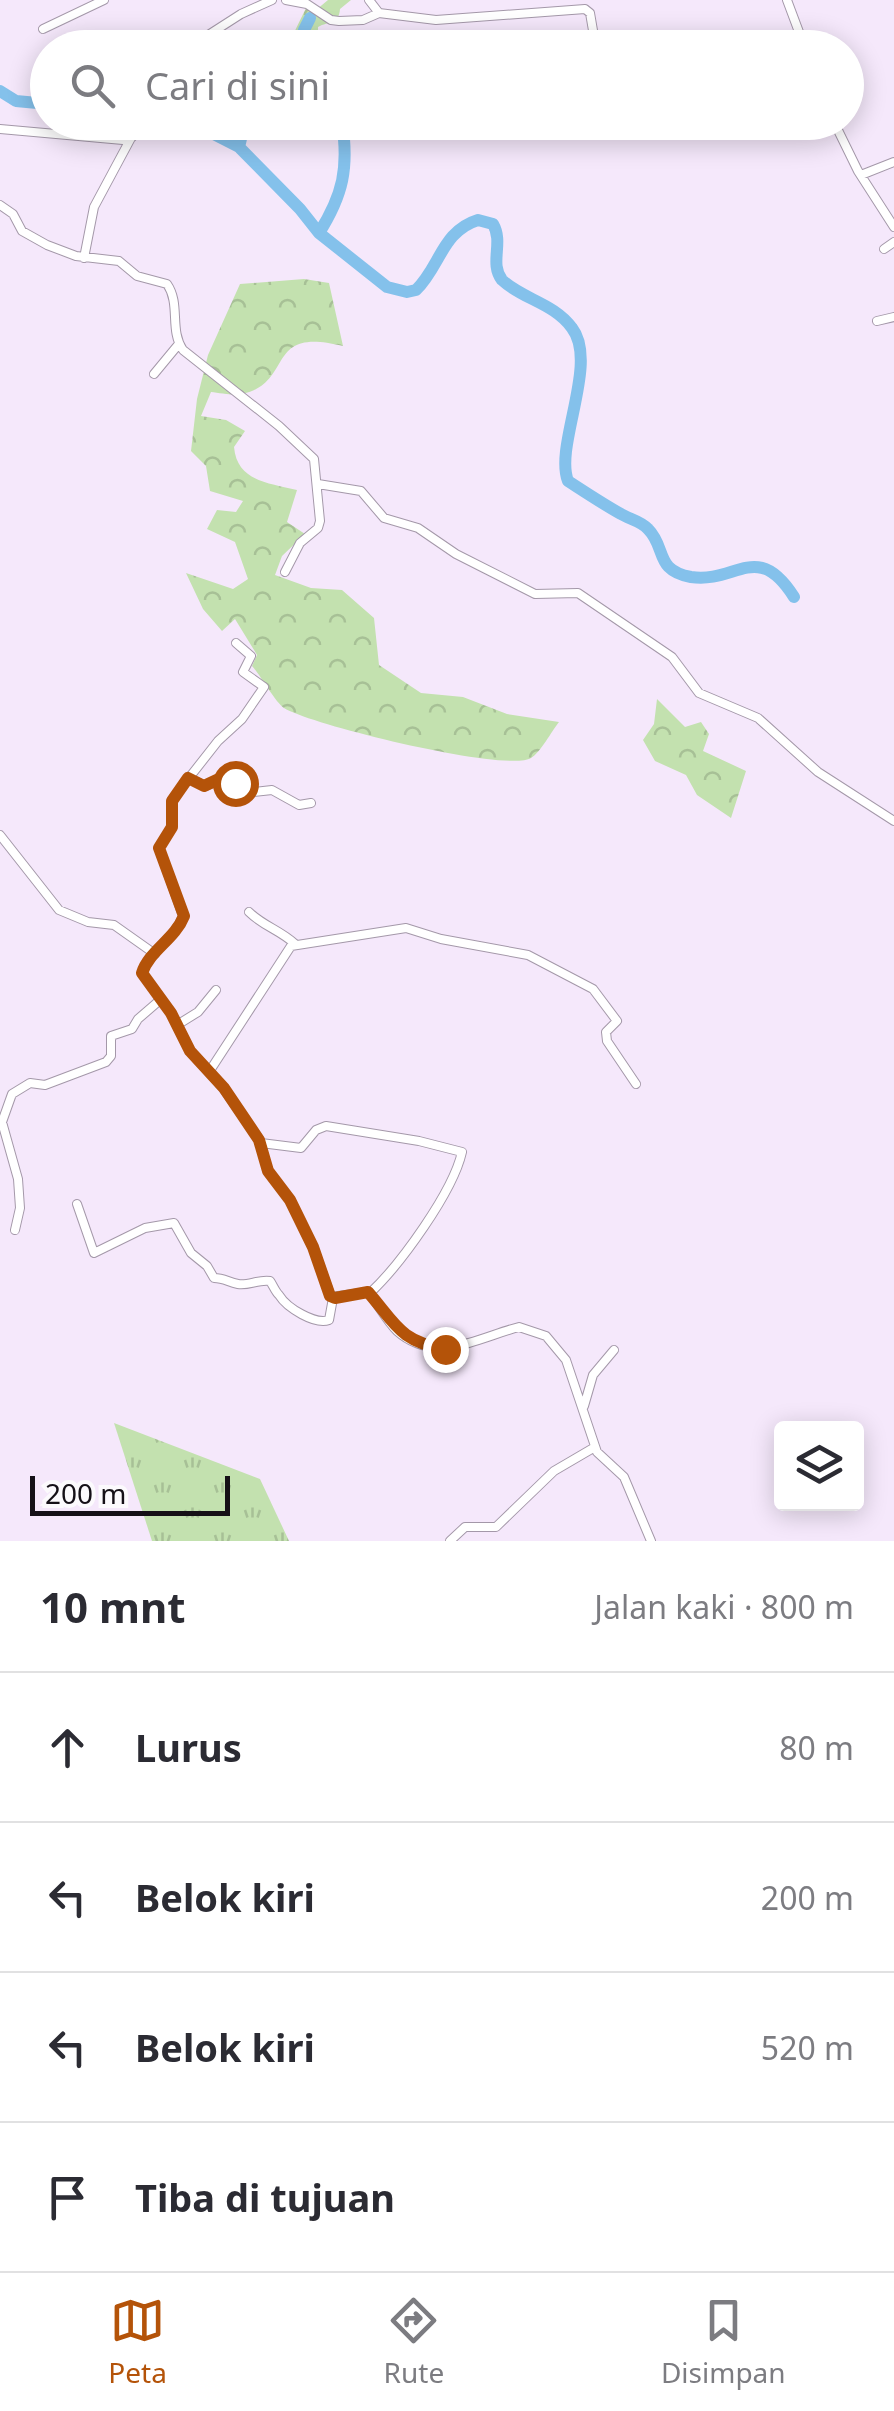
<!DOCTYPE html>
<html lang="id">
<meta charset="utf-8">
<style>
body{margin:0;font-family:"Noto Sans",sans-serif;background:#f7f7f7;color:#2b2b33}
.controls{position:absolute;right:30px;bottom:30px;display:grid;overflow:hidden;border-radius:10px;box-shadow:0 5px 25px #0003}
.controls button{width:90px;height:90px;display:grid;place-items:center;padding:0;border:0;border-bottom:2px solid #e1e1e2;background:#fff;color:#2b2b33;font:50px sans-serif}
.scale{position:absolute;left:30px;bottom:25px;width:200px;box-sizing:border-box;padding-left:10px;border:5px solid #151017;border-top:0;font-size:28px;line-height:35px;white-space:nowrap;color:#151017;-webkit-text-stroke:8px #fcfafd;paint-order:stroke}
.stop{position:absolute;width:30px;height:30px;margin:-22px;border:8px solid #b45309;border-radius:50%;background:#fff}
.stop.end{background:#b45309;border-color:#fff;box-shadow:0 2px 10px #0008}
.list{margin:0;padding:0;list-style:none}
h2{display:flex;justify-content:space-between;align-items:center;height:130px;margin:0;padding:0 40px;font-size:42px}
h2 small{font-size:32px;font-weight:400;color:#7c7c81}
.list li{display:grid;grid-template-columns:65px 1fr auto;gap:30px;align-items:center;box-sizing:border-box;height:150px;padding:0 40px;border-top:2px solid #e1e1e2}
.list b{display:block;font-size:38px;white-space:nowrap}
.list em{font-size:32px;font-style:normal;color:#7c7c81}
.icon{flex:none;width:55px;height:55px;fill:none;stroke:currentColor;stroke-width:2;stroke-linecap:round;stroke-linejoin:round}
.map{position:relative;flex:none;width:894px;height:1541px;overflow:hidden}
.search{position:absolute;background:#fff;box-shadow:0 5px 25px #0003;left:30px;right:30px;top:30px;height:110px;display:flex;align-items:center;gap:25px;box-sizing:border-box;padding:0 35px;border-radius:55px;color:#7c7c81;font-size:38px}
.sheet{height:730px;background:#fff}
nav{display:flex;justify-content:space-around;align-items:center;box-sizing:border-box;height:140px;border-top:2px solid #e1e1e2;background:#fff;font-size:28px;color:#7c7c81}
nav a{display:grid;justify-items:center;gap:5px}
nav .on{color:#b45309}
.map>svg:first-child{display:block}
</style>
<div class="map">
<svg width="894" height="1541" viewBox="0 0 894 1541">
<defs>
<pattern id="grass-tufts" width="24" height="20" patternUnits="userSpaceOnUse" patternTransform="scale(2.5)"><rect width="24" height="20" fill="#c3e1af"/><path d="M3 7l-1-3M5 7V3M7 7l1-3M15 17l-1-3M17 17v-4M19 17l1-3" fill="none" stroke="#a7c096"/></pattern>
<pattern id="forest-crowns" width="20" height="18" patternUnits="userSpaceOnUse" patternTransform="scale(2.5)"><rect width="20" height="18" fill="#c3e1af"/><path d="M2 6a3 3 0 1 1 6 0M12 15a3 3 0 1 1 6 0" fill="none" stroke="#a7c096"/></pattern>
</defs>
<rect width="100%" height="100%" fill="#f5e8fb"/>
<path fill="url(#grass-tufts)" d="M114,1423L260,1479L289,1541H152Z"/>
<path fill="url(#forest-crowns)" d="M328,0H351L340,9C339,24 329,21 318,27V35L333,47H291L288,45L307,6L316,10Z
M304,279L329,283L343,346C264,326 295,381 243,394C234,396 220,393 211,392L201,416L226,420L245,431L234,447C237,481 268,483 297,490L287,522L305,534L282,556L275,575L311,588L342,590L374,618L379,665L421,693L463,697L507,714L559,722C551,732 541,752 531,758C507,773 311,725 284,708C275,702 261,676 252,666L257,655L235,619L222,631L203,609L186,573L233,589L248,579L235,542L207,529L217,510L236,512L243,501L210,491L206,466L191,451L197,399L208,355L240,284Z
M657,699L685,727L701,722L709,734L703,751L746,771L731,818L697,795L686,775L655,761L643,740L654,724Z"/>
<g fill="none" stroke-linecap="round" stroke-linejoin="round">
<path stroke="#84c1eb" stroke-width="12" d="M303,48L304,30L310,18
M0,91L16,101L48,104
M113,122H148
M190,122L239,147L300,209L319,233L387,287L407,292L416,290C440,267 442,231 478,220L493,224C504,243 489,263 502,280C522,299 554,303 572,328C599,363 554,446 568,481C585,492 603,504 621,514C629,519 641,521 648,529C667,548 654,570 691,577C736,584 757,539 794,597
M239,147L245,122
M319,233C343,195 349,168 342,122"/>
<defs>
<path id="street" d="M286,0L307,4L331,20L339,21L363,20L379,13L436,20L585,9L590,13L596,48
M369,0L379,13
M787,0L805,48
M43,29L104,0
M188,48L241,14L272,0
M834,122L858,171L894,227
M0,129L123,140L130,139L148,122
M861,175L894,162
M0,205L13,214L22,231L47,245L76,256L119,261L137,276L167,284C181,304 169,330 183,350L279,426L314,459L320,521L318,528L300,543L285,572
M884,249L894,242
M84,258L94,207L131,138
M877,321L894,317
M154,374L178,345
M318,484L361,491L384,518L418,528L456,554L535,594L578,593L672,657L699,693L758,718L818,772L894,821
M236,643L251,656L243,672L264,687L242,719L218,741L174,797L171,806L172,827L159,848L183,916C175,939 149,951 142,973L171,1013L190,1051L223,1088L259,1139L268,1171L290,1200L315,1252L331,1297L368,1292C378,1304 386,1320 397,1331C435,1365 480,1337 519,1327L546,1336L566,1360L597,1452L624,1477L651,1541
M188,778L206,786L224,778L235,783L244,793L272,790L299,805L311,803
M0,835L59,910L88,922L114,925L155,954
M249,912C263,926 280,930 295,944
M177,1025L198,1012L216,990
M209,1072L291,946L406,928L441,939L528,955L593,989L617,1021L606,1032L607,1041L636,1084
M261,1143L301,1148L316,1130L326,1126L419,1141L462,1152C453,1192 400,1265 370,1293
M77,1204L94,1253L145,1228L174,1223L191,1253L207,1266L214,1278C224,1278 228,1282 238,1284C248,1286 259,1279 270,1281C273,1285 275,1291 279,1295C287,1308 315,1325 329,1320L333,1298
M15,1230L20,1208L18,1179L2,1122L12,1094L30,1083L45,1085L106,1062L111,1056V1036L132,1029L138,1019L160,1000
M584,1406L593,1375L614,1350
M450,1541L465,1527H496L554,1471L595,1447"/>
</defs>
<use href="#street" stroke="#a498a9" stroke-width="10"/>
<use href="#street" stroke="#fff" stroke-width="8"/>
</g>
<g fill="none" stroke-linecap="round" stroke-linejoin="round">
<path stroke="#b45309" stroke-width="12" d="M235,783L221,778L204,786L188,778L172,801V827L159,848L184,916C175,939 149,951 142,973L171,1013L190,1051L224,1088L259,1140L268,1171L290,1200L313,1247L330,1296L335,1298L368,1292C395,1323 400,1342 445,1349"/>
</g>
</svg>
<div class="controls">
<button><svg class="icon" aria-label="layers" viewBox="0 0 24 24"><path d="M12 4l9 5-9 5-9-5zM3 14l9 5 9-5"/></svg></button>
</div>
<div class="scale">200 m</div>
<div class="stop" style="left:235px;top:783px"></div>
<div class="stop end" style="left:445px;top:1349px"></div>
<div class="search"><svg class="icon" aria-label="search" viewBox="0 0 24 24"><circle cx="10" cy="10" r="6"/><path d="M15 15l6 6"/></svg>Cari di sini</div>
</div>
<section class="sheet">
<h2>10 mnt<small>Jalan kaki · 800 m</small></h2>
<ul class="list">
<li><svg class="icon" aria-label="ahead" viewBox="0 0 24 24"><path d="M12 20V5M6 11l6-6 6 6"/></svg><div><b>Lurus</b></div><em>80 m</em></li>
<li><svg class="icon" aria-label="left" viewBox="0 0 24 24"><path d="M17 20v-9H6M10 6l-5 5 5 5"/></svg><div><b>Belok kiri</b></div><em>200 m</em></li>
<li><svg class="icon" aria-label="left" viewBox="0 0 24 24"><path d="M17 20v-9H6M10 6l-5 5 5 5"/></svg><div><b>Belok kiri</b></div><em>520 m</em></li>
<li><svg class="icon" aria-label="arrive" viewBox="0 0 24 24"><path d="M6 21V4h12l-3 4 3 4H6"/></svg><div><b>Tiba di tujuan</b></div></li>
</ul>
</section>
<nav>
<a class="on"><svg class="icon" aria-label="map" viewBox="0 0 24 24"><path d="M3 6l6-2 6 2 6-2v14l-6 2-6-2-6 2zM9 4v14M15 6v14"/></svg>Peta</a>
<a><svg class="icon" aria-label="directions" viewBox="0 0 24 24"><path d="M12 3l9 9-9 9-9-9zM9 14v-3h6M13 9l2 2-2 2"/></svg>Rute</a>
<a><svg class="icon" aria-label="saved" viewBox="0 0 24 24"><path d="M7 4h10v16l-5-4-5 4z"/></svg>Disimpan</a>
</nav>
